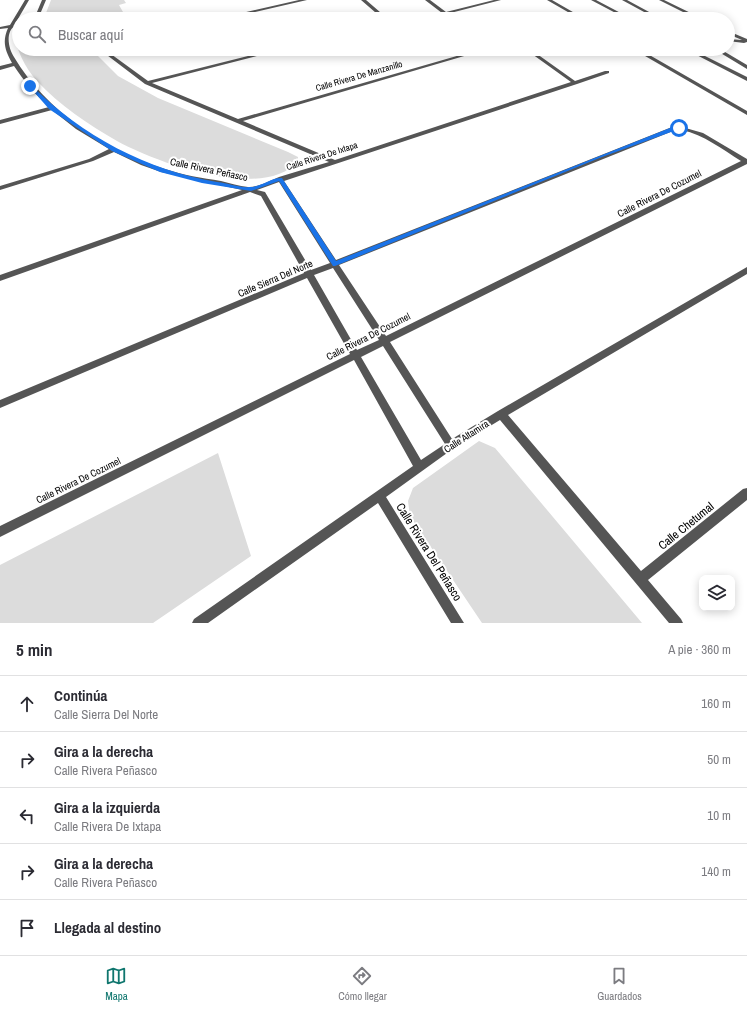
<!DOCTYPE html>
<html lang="es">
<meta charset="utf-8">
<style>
body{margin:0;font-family:"Archivo Narrow",sans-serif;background:#f2f2f3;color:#2b2b33}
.controls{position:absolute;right:12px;bottom:12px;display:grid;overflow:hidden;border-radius:8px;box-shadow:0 2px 10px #0003}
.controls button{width:36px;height:36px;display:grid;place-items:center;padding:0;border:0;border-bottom:1px solid #e1e1e2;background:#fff;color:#2b2b33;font:20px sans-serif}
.stop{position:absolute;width:12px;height:12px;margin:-9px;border:3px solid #1a73e8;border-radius:50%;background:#fff}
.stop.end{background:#1a73e8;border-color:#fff;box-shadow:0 1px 4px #0008}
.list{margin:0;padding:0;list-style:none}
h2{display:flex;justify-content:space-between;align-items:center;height:52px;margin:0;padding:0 16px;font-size:17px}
h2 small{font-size:13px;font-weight:400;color:#7c7c81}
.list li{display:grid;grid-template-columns:26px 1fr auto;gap:12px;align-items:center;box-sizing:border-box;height:56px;padding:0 16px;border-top:1px solid #e1e1e2}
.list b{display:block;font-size:15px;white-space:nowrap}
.list p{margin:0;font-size:13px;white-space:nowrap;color:#7c7c81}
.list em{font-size:13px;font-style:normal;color:#7c7c81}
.icon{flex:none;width:22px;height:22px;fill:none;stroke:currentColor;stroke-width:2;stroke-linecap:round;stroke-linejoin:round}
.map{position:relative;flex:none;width:747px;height:623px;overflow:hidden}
.search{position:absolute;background:#fff;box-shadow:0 2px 10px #0003;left:12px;right:12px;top:12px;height:44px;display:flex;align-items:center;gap:10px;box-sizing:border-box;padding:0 14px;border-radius:22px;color:#7c7c81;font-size:15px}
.sheet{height:332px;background:#fff}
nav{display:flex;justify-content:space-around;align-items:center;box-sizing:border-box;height:56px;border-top:1px solid #e1e1e2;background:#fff;font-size:11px;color:#7c7c81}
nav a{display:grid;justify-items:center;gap:2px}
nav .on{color:#0f766e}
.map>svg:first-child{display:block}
</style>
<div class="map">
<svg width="747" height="623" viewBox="0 0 747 623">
<rect width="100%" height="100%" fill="#fff"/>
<path fill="#dcdcdc" d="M51,0H124L126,3L119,5L127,19H51L46,13Z
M19,28V49H91L118,76L158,98L288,152L298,157V162C261,201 157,163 117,141C89,125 59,105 37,81C24,67 18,50 12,33L13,30Z
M479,441L495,448L642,623H482L410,516L408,501L413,488Z
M218,453L251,556L153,623H0V565Z"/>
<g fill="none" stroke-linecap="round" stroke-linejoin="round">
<path fill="#555" fill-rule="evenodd" d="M622,0H627L662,19H657Z
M659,0H664L703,19H697Z
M728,31L747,39V42L744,43L728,41V39L742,40L728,34Z
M714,49H720L747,65V69Z"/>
<path fill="#555" fill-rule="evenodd" d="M25,0H29L15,24L16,25C5,31 8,48 14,57C46,111 105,150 165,169C183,175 202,178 221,181C230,183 239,186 248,187C256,188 272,180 279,177C295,172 312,167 329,162L145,84L99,49H104L148,81L276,49H284L152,83L238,119L481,49H488L243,121L335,160L571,82L525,49H530L575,81L605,71H609V73L577,84L284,181L336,260L672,127H682L703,133L747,159V164L390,342L452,439L498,411L747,267V274L508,415L641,571L743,489L747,488V500L648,580L681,619L683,623H669L500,420L454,448L386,497L464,623H451L378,503L208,623H192L194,619L413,466L354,360L0,537V526L350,354L307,278L0,408V400L304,273L261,196L250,192L0,281V275L242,190L161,172L141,165L114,152L93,161L0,190V186L89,159L109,149L76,129L52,110L0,124V120L49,107C35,94 24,81 14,66L0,70V66L12,63C5,50 2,42 8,28L0,29V27L10,25ZM682,130C704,135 722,149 741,161L386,336L339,265L673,131ZM279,182L330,263L311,270L265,192L257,190ZM333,268L379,340L357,350L314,275ZM383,346L445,444L421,460L361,357Z
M42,0H46L38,19H34Z
M299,0H307L224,19H216Z
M361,0H366L388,19H383Z
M425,0H430L446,12L494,0H501L427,19H419L442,13Z
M547,0H552L585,19H580Z
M591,0H596L632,19H627Z
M633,49H639L747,111V115Z
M685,49H691L747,77V81Z"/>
</g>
<path fill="#1a73e8" d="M28,85H31C82,136 147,170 217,182C228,183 240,188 250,187C261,187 272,177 282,178L336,261L670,128L679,126L682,128L602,157L335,266H333L279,181L251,191L202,183L160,172L112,151L49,109Z"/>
<g text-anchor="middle" stroke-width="4" stroke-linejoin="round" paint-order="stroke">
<g font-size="9" fill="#000" stroke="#fff">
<text transform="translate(359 76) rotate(-16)" y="3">Calle Rivera De Manzanillo</text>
<text transform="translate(322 156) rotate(-18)" y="3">Calle Rivera De Ixtapa</text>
</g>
<g font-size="10" fill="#000" stroke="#fff">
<text transform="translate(209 169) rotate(12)" y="4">Calle Rivera Peñasco</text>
<text transform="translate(659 193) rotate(-27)" y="4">Calle Rivera De Cozumel</text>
<text transform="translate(275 278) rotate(-23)" y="4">Calle Sierra Del Norte</text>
<text transform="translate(368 336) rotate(-27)" y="4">Calle Rivera De Cozumel</text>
<text transform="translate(466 436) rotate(-33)" y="4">Calle Altamira</text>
<text transform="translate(78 480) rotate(-26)" y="4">Calle Rivera De Cozumel</text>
</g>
<g font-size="12" fill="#000" stroke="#fff">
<text transform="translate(686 526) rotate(-39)" y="4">Calle Chetumal</text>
<text transform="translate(429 552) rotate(58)" y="4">Calle Rivera Del Peñasco</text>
</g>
</g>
</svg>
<div class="controls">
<button><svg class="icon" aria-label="layers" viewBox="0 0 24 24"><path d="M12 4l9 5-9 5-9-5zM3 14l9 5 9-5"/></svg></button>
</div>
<div class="stop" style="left:679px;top:128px"></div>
<div class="stop end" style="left:30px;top:86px"></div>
<div class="search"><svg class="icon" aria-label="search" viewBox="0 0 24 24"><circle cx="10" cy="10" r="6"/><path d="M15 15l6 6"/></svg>Buscar aquí</div>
</div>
<section class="sheet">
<h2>5 min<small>A pie · 360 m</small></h2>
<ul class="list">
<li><svg class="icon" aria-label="ahead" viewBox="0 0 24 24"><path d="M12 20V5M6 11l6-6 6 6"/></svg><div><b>Continúa</b><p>Calle Sierra Del Norte</p></div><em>160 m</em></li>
<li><svg class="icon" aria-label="right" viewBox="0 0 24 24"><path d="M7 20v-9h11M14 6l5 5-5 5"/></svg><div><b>Gira a la derecha</b><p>Calle Rivera Peñasco</p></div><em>50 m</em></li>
<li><svg class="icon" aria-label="left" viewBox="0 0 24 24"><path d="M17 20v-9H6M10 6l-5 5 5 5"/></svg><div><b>Gira a la izquierda</b><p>Calle Rivera De Ixtapa</p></div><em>10 m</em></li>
<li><svg class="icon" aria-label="right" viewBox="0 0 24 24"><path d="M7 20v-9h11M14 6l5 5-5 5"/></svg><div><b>Gira a la derecha</b><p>Calle Rivera Peñasco</p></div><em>140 m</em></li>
<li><svg class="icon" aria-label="arrive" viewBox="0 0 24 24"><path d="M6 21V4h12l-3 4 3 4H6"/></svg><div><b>Llegada al destino</b></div></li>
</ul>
</section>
<nav>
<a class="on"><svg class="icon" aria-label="map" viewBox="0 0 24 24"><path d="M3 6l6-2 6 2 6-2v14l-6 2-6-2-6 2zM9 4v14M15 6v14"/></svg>Mapa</a>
<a><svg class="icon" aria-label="directions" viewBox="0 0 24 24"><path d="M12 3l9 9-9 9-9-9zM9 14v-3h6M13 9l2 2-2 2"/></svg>Cómo llegar</a>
<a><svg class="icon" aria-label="saved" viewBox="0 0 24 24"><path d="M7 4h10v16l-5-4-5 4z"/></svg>Guardados</a>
</nav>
